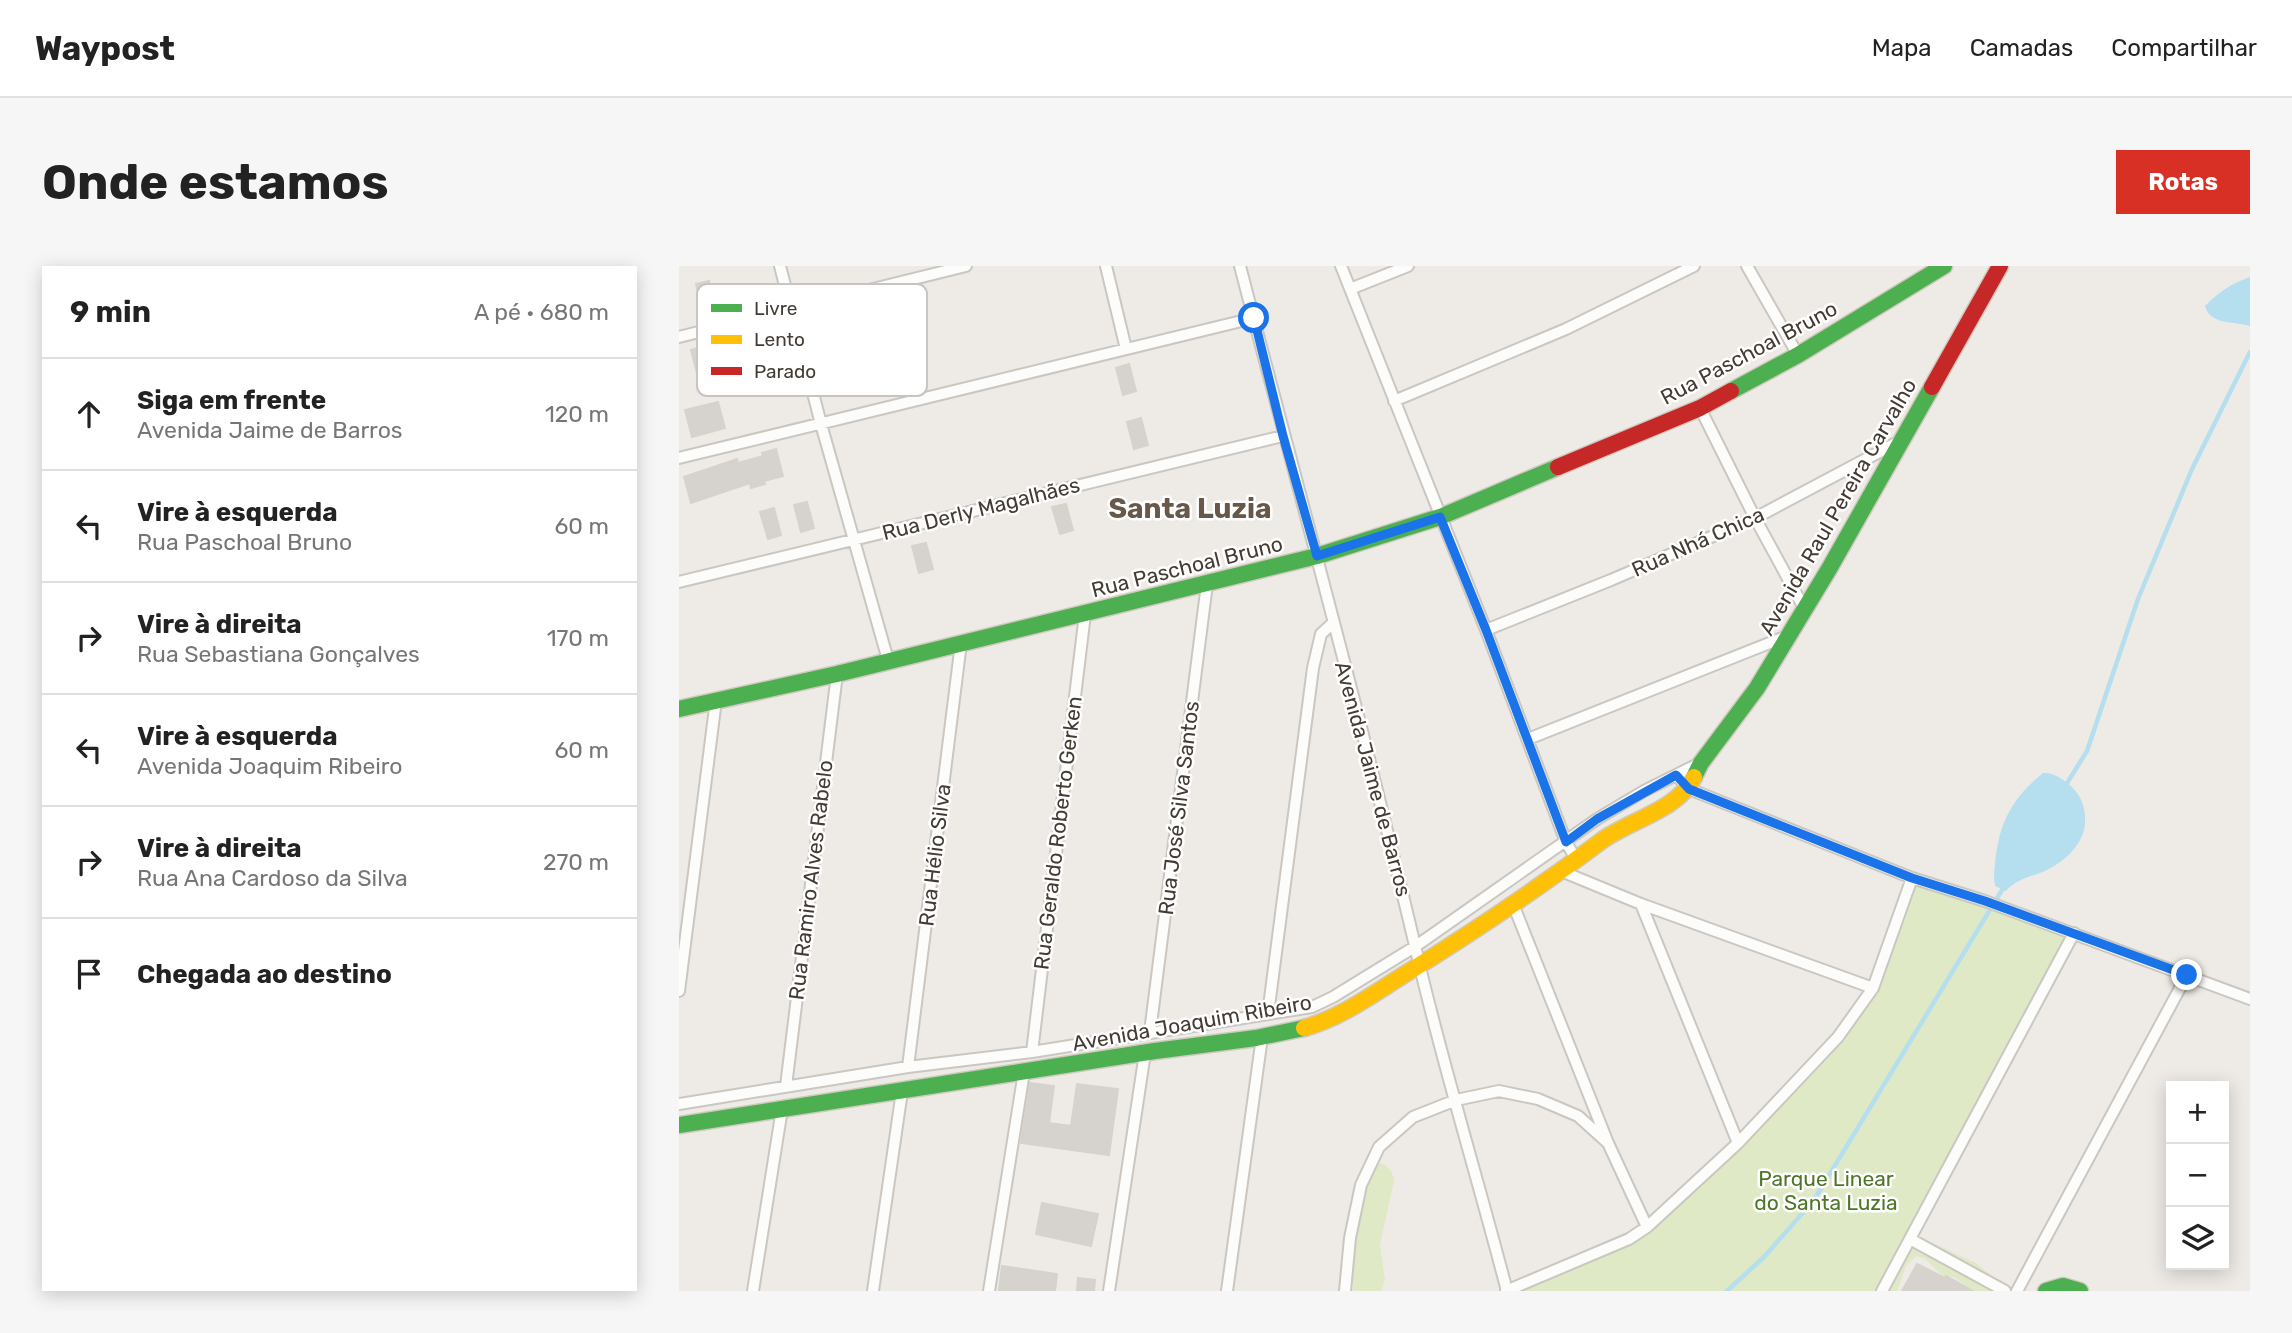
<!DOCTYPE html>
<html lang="pt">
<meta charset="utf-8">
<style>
body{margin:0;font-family:Rubik,sans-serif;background:#f6f6f6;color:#222}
.controls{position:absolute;right:21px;bottom:21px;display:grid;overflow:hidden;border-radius:0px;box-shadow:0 4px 18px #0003}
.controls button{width:63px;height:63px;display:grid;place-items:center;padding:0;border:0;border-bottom:2px solid #e0e0e0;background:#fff;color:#222;font:35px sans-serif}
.stop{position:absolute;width:21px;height:21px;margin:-16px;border:5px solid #1a73e8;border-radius:50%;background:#fff}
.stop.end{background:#1a73e8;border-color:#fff;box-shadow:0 2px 7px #0008}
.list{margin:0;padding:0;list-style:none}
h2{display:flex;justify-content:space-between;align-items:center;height:91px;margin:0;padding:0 28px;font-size:30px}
h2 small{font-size:23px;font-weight:400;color:#767676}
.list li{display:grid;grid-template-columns:46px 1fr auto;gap:21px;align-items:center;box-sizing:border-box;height:112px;padding:0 28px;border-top:2px solid #e0e0e0}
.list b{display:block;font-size:26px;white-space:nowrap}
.list p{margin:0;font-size:23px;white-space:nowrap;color:#767676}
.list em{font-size:23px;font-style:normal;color:#767676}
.icon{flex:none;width:38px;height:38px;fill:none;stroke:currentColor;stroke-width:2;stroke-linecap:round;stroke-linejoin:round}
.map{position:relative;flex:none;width:1571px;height:1025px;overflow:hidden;border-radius:0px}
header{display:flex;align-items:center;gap:42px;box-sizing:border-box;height:98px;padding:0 35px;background:#fff;border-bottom:2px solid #e0e0e0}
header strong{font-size:33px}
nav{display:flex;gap:38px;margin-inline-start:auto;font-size:24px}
.intro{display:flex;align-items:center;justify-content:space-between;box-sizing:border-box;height:168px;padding:0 42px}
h1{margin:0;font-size:49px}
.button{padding:18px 32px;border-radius:0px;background:#d93025;color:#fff;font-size:24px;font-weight:700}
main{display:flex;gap:42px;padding:0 42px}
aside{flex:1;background:#fff;border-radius:0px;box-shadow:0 4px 18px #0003}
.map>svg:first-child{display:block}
</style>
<header>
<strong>Waypost</strong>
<nav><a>Mapa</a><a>Camadas</a><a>Compartilhar</a></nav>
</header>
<div class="intro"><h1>Onde estamos</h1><a class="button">Rotas</a></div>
<main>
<aside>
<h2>9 min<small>A pé · 680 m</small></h2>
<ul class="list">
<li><svg class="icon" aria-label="ahead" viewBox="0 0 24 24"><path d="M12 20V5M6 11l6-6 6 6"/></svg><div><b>Siga em frente</b><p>Avenida Jaime de Barros</p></div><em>120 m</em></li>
<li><svg class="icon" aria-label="left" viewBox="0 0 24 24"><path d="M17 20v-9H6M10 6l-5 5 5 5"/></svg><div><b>Vire à esquerda</b><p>Rua Paschoal Bruno</p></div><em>60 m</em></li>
<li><svg class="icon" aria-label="right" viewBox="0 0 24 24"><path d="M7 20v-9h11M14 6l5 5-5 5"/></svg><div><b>Vire à direita</b><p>Rua Sebastiana Gonçalves</p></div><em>170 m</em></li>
<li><svg class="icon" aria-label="left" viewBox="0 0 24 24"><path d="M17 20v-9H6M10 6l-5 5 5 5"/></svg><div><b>Vire à esquerda</b><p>Avenida Joaquim Ribeiro</p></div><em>60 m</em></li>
<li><svg class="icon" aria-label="right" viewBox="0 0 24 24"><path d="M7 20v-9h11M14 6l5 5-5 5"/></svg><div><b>Vire à direita</b><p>Rua Ana Cardoso da Silva</p></div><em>270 m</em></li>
<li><svg class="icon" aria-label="arrive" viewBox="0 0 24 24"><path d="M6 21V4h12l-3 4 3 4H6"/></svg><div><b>Chegada ao destino</b></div></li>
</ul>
</aside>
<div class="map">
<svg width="1571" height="1025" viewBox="0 0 1571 1025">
<rect width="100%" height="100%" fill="#eeebe6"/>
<path fill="#dfe9c5" d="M1233,612L1395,667L1238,970L1297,997L1318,1014L1321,1025H1294L1275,1011L1263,1009L1245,992L1237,990L1227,1000L1218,1025H827L968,961L1159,771L1194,722Z
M700,897C710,900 713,904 715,914L701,979L706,1014L702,1025H674C674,993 676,920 700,897Z"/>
<path fill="#b5deee" d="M1571,11V60C1554,55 1531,59 1526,40C1539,26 1554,17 1571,11Z
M1364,507C1375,506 1385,514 1393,521C1401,529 1406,540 1406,551C1408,576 1387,595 1366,605C1352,611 1337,613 1327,625L1316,620L1315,613C1317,566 1327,537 1364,507Z"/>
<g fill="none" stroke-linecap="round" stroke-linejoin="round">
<path stroke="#b5deee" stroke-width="4.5" d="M1385,522L1408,485L1459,333L1513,203L1571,86
M1048,1025L1085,991L1135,934L1326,619"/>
</g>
<path fill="#d6d2cd" stroke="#d6d2cc" stroke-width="2" d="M30,15L37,41L24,45L17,18Z
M25,80L32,107L19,111L12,84Z
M450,98L457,125L444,129L437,102Z
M39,136L46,162L13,171L6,144Z
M462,152L469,179L455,183L448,156Z
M97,183L104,210L85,215L86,218L72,222L71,217L12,237L5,211L58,193L59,197L84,190L83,187Z
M128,236L135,262L122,266L115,239Z
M387,238L394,264L381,268L373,241Z
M95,242L102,269L89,273L81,246Z
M247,277L254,303L240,307L233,280Z
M351,817L375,820L370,857L392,860L398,818L439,823L430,889L342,877Z
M363,937L419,948L412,980L357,968Z
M1238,998L1266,1012L1267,1010L1294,1025H1223Z
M323,1000L378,1008L376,1025L320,1024Z
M399,1012L416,1014L415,1025H398Z"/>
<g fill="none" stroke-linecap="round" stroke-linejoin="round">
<defs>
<path id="street" d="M101,0L142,158L209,394
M427,0L447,83
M561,0C622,234 686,466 741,701C767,810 800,917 828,1025
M662,0L807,364L887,576L898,595
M1068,0L1119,89
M671,23L729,0
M0,71L287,0
M715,135L887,63L1015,0
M1021,142L1076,252L1125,342
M0,192L575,52
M0,316L604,170
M807,364L932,314L1076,252L1221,175
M849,473L1108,370
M997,509L1010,523L1233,612L1306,635L1571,733
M882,605L962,638L1194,722
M834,638L929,877L968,961
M962,638L1059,877
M0,725L37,434
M589,748L634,402L642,368L654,357
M471,766L528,318
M353,786L406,348
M229,801L282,377
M107,820L158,408
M0,838L229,801L353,786L633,741L654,731L737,680L918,553L965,525L1021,497
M1231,973L1326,1025
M74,1025L103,843
M194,1025L223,825
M310,1025L345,806
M430,1025L466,787
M548,1025L583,771
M666,1025L671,972L682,919L700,881L734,851L777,834L820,825L859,833L899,850L929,877
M827,1025L950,973L968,961L1059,877L1159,771L1194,722L1233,612
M1203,1025L1395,667
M1338,1025L1508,709"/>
<path id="fast" d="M1052,125L1119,89L1265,0
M0,443L158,408L638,290L761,251L879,201
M1015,511L1022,497L1078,422L1150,303L1253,121
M0,859L476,785L577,772L625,762
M1367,1025L1384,1020L1401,1025"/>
<path id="slow" d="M625,762C661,752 691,730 723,710C791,668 857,624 921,576C948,555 1000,544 1015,511"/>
<path id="jam" d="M1253,121L1321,0
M879,201L1021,142L1052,125"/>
</defs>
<use href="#street" stroke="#cac7c2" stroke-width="14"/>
<use href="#fast" stroke="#cfc9be" stroke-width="19"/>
<use href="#slow" stroke="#cfc9be" stroke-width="19"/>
<use href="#jam" stroke="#cfc9be" stroke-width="19"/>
<use href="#street" stroke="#fcfcfb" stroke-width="10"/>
<use href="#fast" stroke="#4caf50" stroke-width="16"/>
<use href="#slow" stroke="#ffc107" stroke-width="16"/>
<use href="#jam" stroke="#c62828" stroke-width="16"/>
</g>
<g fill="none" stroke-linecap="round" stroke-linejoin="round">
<path stroke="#1a73e8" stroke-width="9" d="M575,52L604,170L638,290L761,251L807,364L887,576L918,553L997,509L1010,523L1233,612L1306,635L1508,709"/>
</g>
<g text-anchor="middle" stroke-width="5" stroke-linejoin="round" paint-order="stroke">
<g font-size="21" fill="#443b33" stroke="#fff">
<text transform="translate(1070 87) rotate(-28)" y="7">Rua Paschoal Bruno</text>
<text transform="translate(1159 241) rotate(-60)" y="7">Avenida Raul Pereira Carvalho</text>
<text transform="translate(302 243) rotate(-14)" y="7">Rua Derly Magalhães</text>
<text transform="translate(1019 276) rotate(-24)" y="7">Rua Nhá Chica</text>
<text transform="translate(508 301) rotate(-14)" y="7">Rua Paschoal Bruno</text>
<text transform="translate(694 513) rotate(75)" y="7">Avenida Jaime de Barros</text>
<text transform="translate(500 542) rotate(-83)" y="7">Rua José Silva Santos</text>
<text transform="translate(379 567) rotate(-83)" y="7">Rua Geraldo Roberto Gerken</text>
<text transform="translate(256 589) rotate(-83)" y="7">Rua Hélio Silva</text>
<text transform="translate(132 614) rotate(-83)" y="7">Rua Ramiro Alves Rabelo</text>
<text transform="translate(513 757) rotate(-10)" y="7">Avenida Joaquim Ribeiro</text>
</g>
<g font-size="21" fill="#4d7626" stroke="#fff">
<text x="1147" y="920">Parque Linear<tspan x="1147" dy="24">do Santa Luzia</tspan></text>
</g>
<g font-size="28" font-weight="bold" fill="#67584a" stroke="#fff">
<text x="511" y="252">Santa Luzia</text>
</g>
</g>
<rect x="18" y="18" width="230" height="112" rx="10" fill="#fff" stroke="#c7c4c2" stroke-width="2"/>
<rect x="32" y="38" width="31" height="8" fill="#4caf50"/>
<rect x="32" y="69" width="31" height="9" fill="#ffc107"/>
<rect x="32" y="101" width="31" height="8" fill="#c62828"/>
<g font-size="19" fill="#443b33">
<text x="75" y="49">Livre</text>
<text x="75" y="80">Lento</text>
<text x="75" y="112">Parado</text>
</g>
</svg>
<div class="controls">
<button>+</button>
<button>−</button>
<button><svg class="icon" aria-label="layers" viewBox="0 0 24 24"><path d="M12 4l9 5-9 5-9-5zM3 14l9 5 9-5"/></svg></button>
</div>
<div class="stop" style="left:575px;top:52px"></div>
<div class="stop end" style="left:1508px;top:709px"></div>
</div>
</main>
